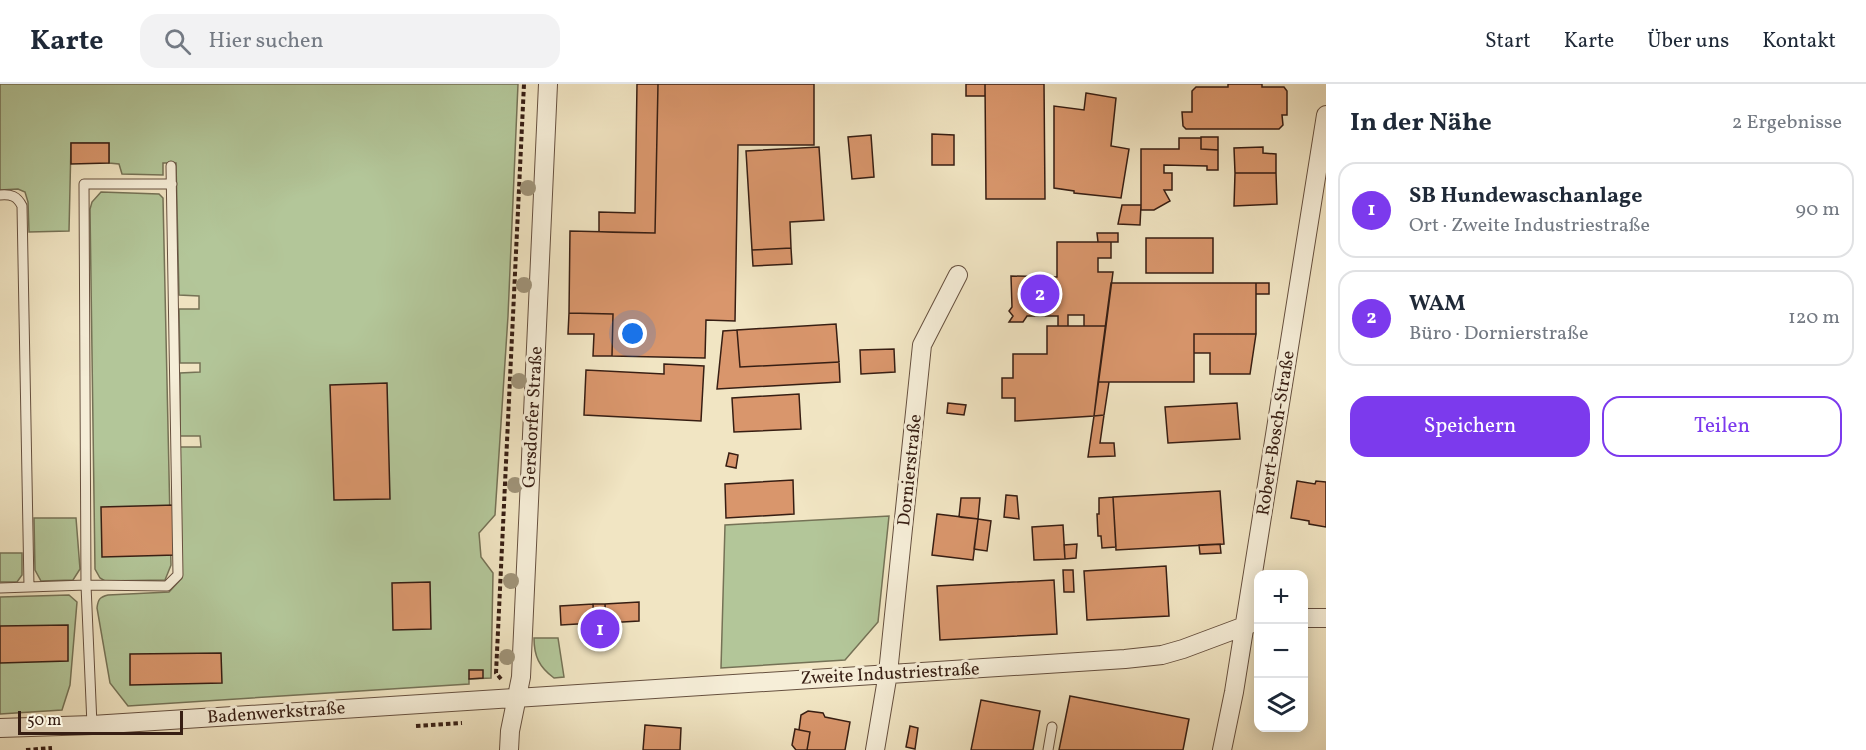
<!DOCTYPE html>
<html lang="de">
<meta charset="utf-8">
<style>
body{margin:0;font-family:Vollkorn,serif;background:#f2f2f3;color:#1f2937}
.controls{position:absolute;right:18px;bottom:18px;display:grid;overflow:hidden;border-radius:12px;box-shadow:0 3px 15px #0003}
.controls button{width:54px;height:54px;display:grid;place-items:center;padding:0;border:0;border-bottom:2px solid #e0e1e3;background:#fff;color:#1f2937;font:30px sans-serif}
.scale{position:absolute;left:18px;bottom:15px;width:165px;box-sizing:border-box;padding-left:6px;border:3px solid #371e13;border-top:0;font-size:16px;line-height:21px;white-space:nowrap;color:#371e13;-webkit-text-stroke:4px #f6eed8;paint-order:stroke}
.you{position:absolute;left:633px;top:250px;width:21px;height:21px;margin:-15px;border:4px solid #fff;border-radius:50%;background:#1a73e8;box-shadow:0 0 0 9px #1a73e833}
.badge{display:grid;place-items:center;width:39px;height:39px;border-radius:50%;background:#7c3aed;color:#fff;font-size:20px;font-weight:700}
.pin{position:absolute;translate:-50% -50%;border:3px solid #fff;box-shadow:0 2px 6px #0006}
.list{margin:0;padding:0;list-style:none}
h2{display:flex;justify-content:space-between;align-items:center;height:78px;margin:0;padding:0 24px;font-size:26px}
h2 small{font-size:20px;font-weight:400;color:#747a83}
.list li{display:grid;grid-template-columns:39px 1fr auto;gap:18px;align-items:center;box-sizing:border-box;height:96px;margin:0 12px 12px;padding:0 12px;border:2px solid #e0e1e3;border-radius:18px}
.list b{display:block;font-size:22px;white-space:nowrap}
.list p{margin:0;font-size:20px;white-space:nowrap;color:#747a83}
.list em{font-size:20px;font-style:normal;color:#747a83}
.actions{display:flex;gap:12px;padding:18px 24px}
.actions a{flex:1;padding:14px 0;border:2px solid #7c3aed;border-radius:18px;text-align:center;font-size:21px;color:#7c3aed}
.actions .main{background:#7c3aed;color:#fff}
.icon{flex:none;width:33px;height:33px;fill:none;stroke:currentColor;stroke-width:2;stroke-linecap:round;stroke-linejoin:round}
.map{position:relative;flex:none;width:1326px;height:666px;overflow:hidden}
header{display:flex;align-items:center;gap:36px;box-sizing:border-box;height:84px;padding:0 30px;background:#fff;border-bottom:2px solid #e0e1e3}
header strong{font-size:28px}
nav{display:flex;gap:33px;margin-inline-start:auto;font-size:21px}
.search{width:420px;height:54px;background:#f2f2f3;display:flex;align-items:center;gap:15px;box-sizing:border-box;padding:0 21px;border-radius:18px;color:#747a83;font-size:22px}
main{display:flex}
aside{flex:1;background:#fff}
.map>svg:first-child{display:block}
</style>
<header>
<strong>Karte</strong>
<div class="search"><svg class="icon" aria-label="search" viewBox="0 0 24 24"><circle cx="10" cy="10" r="6"/><path d="M15 15l6 6"/></svg>Hier suchen</div>
<nav><a>Start</a><a>Karte</a><a>Über uns</a><a>Kontakt</a></nav>
</header>
<main>
<div class="map">
<svg width="1326" height="666" viewBox="0 0 1326 666">
<rect width="100%" height="100%" fill="#f1e5c3"/>
<filter id="stains"><feTurbulence type="fractalNoise" baseFrequency=".00333" numOctaves="4"/><feColorMatrix values="0 0 0 0 .2 0 0 0 0 .09 0 0 0 0 .02 0 0 0 .5 -.17"/></filter>
<radialGradient id="worn" r=".72"><stop offset=".6" stop-color="#630" stop-opacity="0"/><stop offset="1" stop-color="#630" stop-opacity=".3"/></radialGradient>
<path fill="#b3c699" stroke="#757256" stroke-width="1.5" d="M0,0H518L508,232L495,431L479,449L481,473L493,489L491,594L469,595V600L128,622L110,599L97,524C98,515 100,513 108,511L169,508L182,494L180,363H201L200,352H180V289L200,288V279H180L179,225H199V212L179,211L176,79H163V91L122,90L119,80L109,79V59H71L69,147L29,148L28,118L25,108L18,105L0,106Z
M101,108L159,110L163,114L171,481L165,496L105,497L100,494L95,485L90,125L92,118Z
M889,432L878,538L845,576L721,584L725,441Z
M34,434H76L80,485L73,496L41,497L35,486Z
M0,469H22V491L17,498H0Z
M69,511L77,518L70,601L62,626L0,630V513Z
M534,554H558L564,593L554,594C539,583 534,572 534,554Z"/>
<path fill="#d9966c" stroke="#371e13" stroke-width="1.5" d="M637,0H658L655,149L599,148V128L635,129Z
M658,0H814V61H738L735,237L706,236L705,274L612,272L613,230L569,229L570,147L655,149Z
M966,0H985V12H966Z
M985,0H1044L1045,115H986Z
M1228,0H1262V3H1284L1287,7V31H1282L1283,41L1279,45H1186L1183,42L1182,28H1192V7L1196,3H1228Z
M1086,9L1116,14L1111,62L1129,65L1121,114L1074,109V107L1054,104V22L1084,26Z
M932,50L954,51V81H932Z
M871,51L874,93L852,95L848,53Z
M1201,53H1218V66L1201,65Z
M1179,54H1201V65L1218,66V86H1207V82L1164,81V89H1172V106H1164L1170,117L1154,126H1141V65H1179Z
M71,59H109V79L71,80Z
M819,63L824,136L790,138L791,164L752,166L746,67Z
M1263,63V69L1276,70V89H1235L1234,64Z
M1235,89H1276L1277,120L1234,122Z
M1122,121H1141L1140,141L1118,140Z
M1097,149H1118V158H1098Z
M1146,154H1213V189H1146Z
M1057,158H1111V174H1098V188H1113L1106,242H1084V231H1068V242H1058V232H1027L1023,238H1009L1013,232L1009,227L1012,223L1011,192L1057,193Z
M791,164L792,180L753,182L752,166Z
M1111,199H1256V250H1194V298H1098Z
M1256,199H1269V210H1256Z
M569,229L613,230L612,272H593L594,250H568Z
M836,240L839,278L740,283L737,246Z
M1047,242H1106L1094,332L1015,337V314H1002V294H1013V270H1047Z
M737,246L740,283L839,278L840,298L717,305L723,247Z
M1194,250H1256L1250,290H1210V269H1194Z
M894,265L895,288L861,290L860,266Z
M664,280L704,282L701,337L584,331L586,286L664,290Z
M1098,298H1109L1104,331L1094,332Z
M387,299L390,415L334,416L330,301Z
M799,310L801,345L734,348L732,314Z
M948,319L966,321L964,331L947,329Z
M1237,319L1240,355L1168,359L1165,323Z
M1104,331L1100,359H1114L1115,372L1088,373L1094,332Z
M729,369L738,371L736,384L726,382Z
M793,396L794,430L726,434L725,400Z
M1297,397L1315,400L1316,397L1326,398V443L1309,440V437L1291,434Z
M1220,407L1224,460L1116,466L1113,413Z
M1006,411L1017,412L1019,435L1004,433Z
M1113,413L1116,463L1102,464L1101,452H1098L1097,430H1099V414Z
M961,414H980L978,435L959,433Z
M175,421L176,471L102,473L101,423Z
M937,430L978,435L973,476L932,471Z
M978,435L991,437L987,467L974,465Z
M1063,441L1065,475L1034,476L1032,443Z
M1077,460L1076,474L1065,475L1064,461Z
M1220,460L1221,469L1200,470L1199,461Z
M1166,482L1169,532L1087,536L1084,487Z
M1063,486H1073L1074,508H1064Z
M1054,496L1057,550L940,556L937,502Z
M430,498L431,545L393,546L392,499Z
M639,518V537L606,539L605,520Z
M593,520H605L606,539H594Z
M593,520L594,539L561,541L560,522Z
M595,540H606V549L595,550Z
M68,541V577L0,579V542Z
M221,569L222,599L130,601V570Z
M469,586H483V594L469,595Z
M1070,612L1189,635L1183,666H1059Z
M981,616L1040,627L1033,666H971Z
M808,627L823,629L825,633L850,638L845,666H807L810,648L799,646L801,631Z
M645,641L681,644L680,666H643Z
M910,642L918,644L915,665L906,663Z
M795,645L810,648L807,666H796L792,661Z"/>
<g fill="none" stroke-linecap="round" stroke-linejoin="round">
<defs>
<path id="service" d="M0,111C11,110 17,112 22,122L29,503
M0,504L86,501L167,502L178,491L171,82
M92,641L86,501L84,100H172
M1048,666L1052,643"/>
<path id="minor" d="M1304,534H1326
M0,644L92,641L1125,575L1162,571L1183,565L1258,537
M509,666L510,647L521,593L548,0
M875,666L888,589L922,261L958,191
M1222,666L1234,608L1326,31"/>
</defs>
<use href="#service" stroke="#66503f" stroke-width="11"/>
<use href="#minor" stroke="#66503f" stroke-width="20"/>
<path stroke="#371e13" stroke-width="4" stroke-dasharray="4.5 3" stroke-linecap="butt" d="M501,595L496,589L524,0
M416,642L462,639
M26,666L52,664"/>
<use href="#service" stroke="#f6eed8" stroke-width="9"/>
<use href="#minor" stroke="#f6eed8" stroke-width="18"/>
</g>
<g fill="#9f9378">
<circle cx="528" cy="104" r="8"/>
<circle cx="524" cy="201" r="8"/>
<circle cx="519" cy="297" r="8"/>
<circle cx="515" cy="401" r="8"/>
<circle cx="511" cy="497" r="8"/>
<circle cx="507" cy="573" r="8"/>
</g>
<g text-anchor="middle" stroke-width="6" stroke-linejoin="round" paint-order="stroke">
<g font-size="18" fill="#371e13" stroke="#f6eed8">
<text transform="translate(532 333) rotate(-87)" y="6">Gersdorfer Straße</text>
<text transform="translate(1275 349) rotate(-81)" y="6">Robert-Bosch-Straße</text>
<text transform="translate(909 386) rotate(-84)" y="6">Dornierstraße</text>
<text transform="translate(890 589) rotate(-3)" y="6">Zweite Industriestraße</text>
<text transform="translate(276 628) rotate(-4)" y="6">Badenwerkstraße</text>
</g>
</g>
<rect width="100%" height="100%" filter="url(#stains)"/>
<rect width="100%" height="100%" fill="url(#worn)"/>
</svg>
<div class="controls">
<button>+</button>
<button>−</button>
<button><svg class="icon" aria-label="layers" viewBox="0 0 24 24"><path d="M12 4l9 5-9 5-9-5zM3 14l9 5 9-5"/></svg></button>
</div>
<div class="scale">50 m</div>
<div class="you"></div>
<div class="pin badge" style="left:600px;top:545px">1</div>
<div class="pin badge" style="left:1040px;top:210px">2</div>
</div>
<aside>
<h2>In der Nähe<small>2 Ergebnisse</small></h2>
<ul class="list">
<li><span class="badge">1</span><div><b>SB Hundewaschanlage</b><p>Ort · Zweite Industriestraße</p></div><em>90 m</em></li>
<li><span class="badge">2</span><div><b>WAM</b><p>Büro · Dornierstraße</p></div><em>120 m</em></li>
</ul>
<div class="actions"><a class="main">Speichern</a><a>Teilen</a></div>
</aside>
</main>
